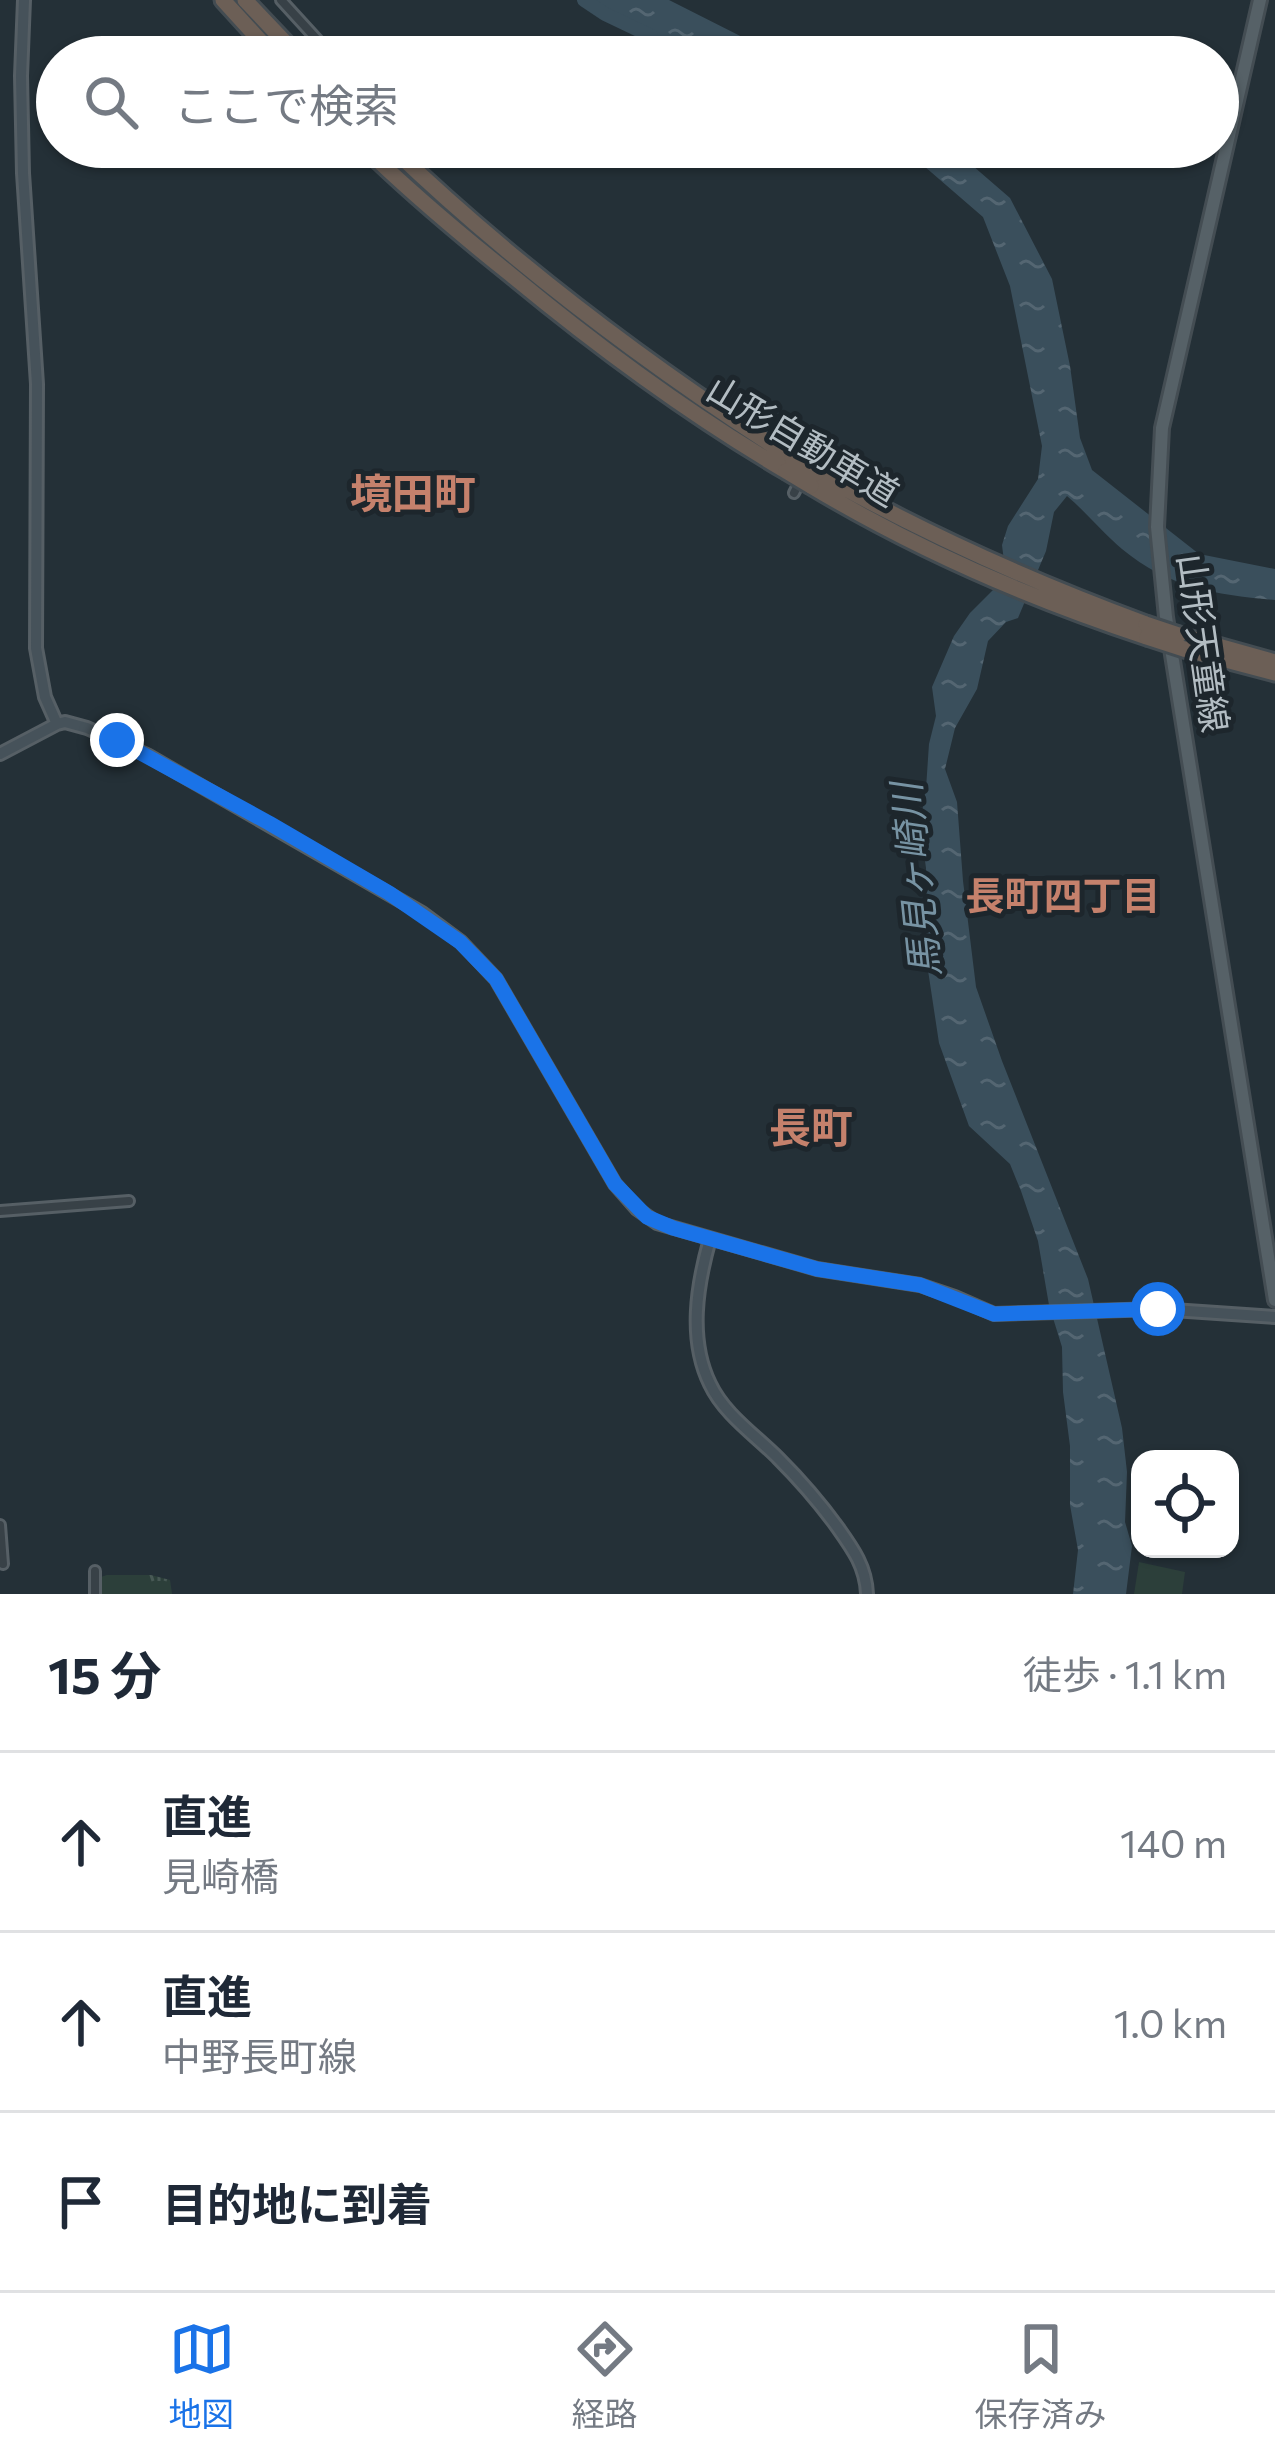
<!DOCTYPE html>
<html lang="ja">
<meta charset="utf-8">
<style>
body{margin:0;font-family:Commissioner,"Noto Sans JP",sans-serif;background:#f6f6f7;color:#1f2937}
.controls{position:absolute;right:36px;bottom:36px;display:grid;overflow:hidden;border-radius:24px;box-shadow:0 3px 9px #0004}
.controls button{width:108px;height:108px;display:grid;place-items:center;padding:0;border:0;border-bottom:3px solid #e0e1e3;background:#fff;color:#1f2937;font:60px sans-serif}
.stop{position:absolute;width:36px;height:36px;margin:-27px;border:9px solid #1a73e8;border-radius:50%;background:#fff}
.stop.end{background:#1a73e8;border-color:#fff;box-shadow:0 3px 12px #0008}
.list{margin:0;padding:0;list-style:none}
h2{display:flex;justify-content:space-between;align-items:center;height:156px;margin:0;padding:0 48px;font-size:51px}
h2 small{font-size:39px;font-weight:400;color:#747a83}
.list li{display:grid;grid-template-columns:78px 1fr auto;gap:36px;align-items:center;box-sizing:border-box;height:180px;padding:0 48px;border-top:3px solid #e0e1e3}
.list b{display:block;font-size:45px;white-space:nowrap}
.list p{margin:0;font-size:39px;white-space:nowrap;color:#747a83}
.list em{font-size:39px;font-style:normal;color:#747a83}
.icon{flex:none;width:66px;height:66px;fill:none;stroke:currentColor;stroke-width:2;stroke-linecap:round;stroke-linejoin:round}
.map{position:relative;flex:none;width:1275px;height:1594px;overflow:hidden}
.search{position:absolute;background:#fff;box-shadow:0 3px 9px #0004;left:36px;right:36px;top:36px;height:132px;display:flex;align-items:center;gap:30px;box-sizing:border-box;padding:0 42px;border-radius:66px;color:#747a83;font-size:45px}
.sheet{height:696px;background:#fff}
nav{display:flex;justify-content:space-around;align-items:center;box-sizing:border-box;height:168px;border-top:3px solid #e0e1e3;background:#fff;font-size:33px;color:#747a83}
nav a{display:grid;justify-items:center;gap:6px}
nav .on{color:#1a73e8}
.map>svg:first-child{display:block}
</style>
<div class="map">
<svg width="1275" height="1594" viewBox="0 0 1275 1594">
<defs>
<pattern id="grass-tufts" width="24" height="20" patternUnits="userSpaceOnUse" patternTransform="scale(3)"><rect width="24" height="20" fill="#2c3f3a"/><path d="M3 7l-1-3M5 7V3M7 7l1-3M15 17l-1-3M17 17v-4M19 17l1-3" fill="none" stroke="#485955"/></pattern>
<pattern id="water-ripples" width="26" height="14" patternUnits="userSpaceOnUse" patternTransform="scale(3)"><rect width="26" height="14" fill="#3a4f5c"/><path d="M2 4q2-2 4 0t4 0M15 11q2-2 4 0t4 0" fill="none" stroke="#546672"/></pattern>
</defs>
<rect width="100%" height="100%" fill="#243037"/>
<path fill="url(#grass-tufts)" d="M107,1575H151L170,1580L172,1594H101V1577Z"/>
<path fill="#2c3f3a" d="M1139,1562L1185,1572L1182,1594H1134Z"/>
<path fill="url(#water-ripples)" d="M579,0H669L782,57H696Z
M888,147H951L1010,198L1052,279L1070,366L1080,438L1092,470L1199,554L1275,569V600C1217,595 1169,588 1122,549C1103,533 1086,512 1067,496L1054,512L1046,551L1018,618L1006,622L988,641L977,689L955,728L945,769L957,802L963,881L976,987L1002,1061L1088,1279L1122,1428L1127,1472L1125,1522L1132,1546L1126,1594H1073L1078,1550L1070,1505V1446L1063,1392L1062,1347L1049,1305L1038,1241L1021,1191L1010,1164L969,1126L939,1043L923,937L927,913L926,868L920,824L926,789L929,744L936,716L932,687L954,636L970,613L993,590L1004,561L1002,545L1008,526L1038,479L1042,446L1010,286L983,217L924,166Z"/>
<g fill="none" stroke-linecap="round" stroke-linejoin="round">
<path stroke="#3a4f5c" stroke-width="14" d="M584,0L605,14L651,36"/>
<defs>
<path id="street" d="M281,0L333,57
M794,493L796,489
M0,1211L129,1201
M0,1525L3,1564
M95,1594V1571"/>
<path id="secondary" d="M24,0L21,76L23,173L37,384L36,648L45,697L57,724
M0,754L57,724L65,722L87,728L147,755L422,913L461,942L496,979L615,1184L637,1209L657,1223L817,1269L920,1285L955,1297L994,1314L1158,1309L1275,1317
M710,1239C697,1285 688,1339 710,1384C724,1414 755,1435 778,1458C800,1480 820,1503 838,1528C853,1549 866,1567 867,1594"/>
<path id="primary" d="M1260,0L1162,428L1157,527L1166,617L1275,1300"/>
<path id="highway" d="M223,0L275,57
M245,0L299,57
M364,147C410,192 460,234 510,274C597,346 689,414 786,471
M391,147C513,264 650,367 792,458
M817,473C923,533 1032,582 1146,624
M811,486C916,549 1031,599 1147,637
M1179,635L1275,662
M1184,649L1275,673"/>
</defs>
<use href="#street" stroke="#565f65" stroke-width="14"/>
<use href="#secondary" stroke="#565f65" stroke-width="16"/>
<use href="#primary" stroke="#444d53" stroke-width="18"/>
<use href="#highway" stroke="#434c52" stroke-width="21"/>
<use href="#street" stroke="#384147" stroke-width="8"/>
<use href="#secondary" stroke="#46525a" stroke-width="10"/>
<use href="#primary" stroke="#566167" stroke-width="12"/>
<use href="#highway" stroke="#6c5f56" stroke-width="15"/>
<defs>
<path id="highway-bridge" d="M792,458L817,473
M786,471L811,486
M1146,624L1179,635
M1147,637L1184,649"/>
</defs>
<use href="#highway-bridge" stroke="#434c52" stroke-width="21" stroke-linecap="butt"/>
<use href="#highway-bridge" stroke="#6c5f56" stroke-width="15"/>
</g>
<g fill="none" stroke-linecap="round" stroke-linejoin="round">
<path stroke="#1a73e8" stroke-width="15" d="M117,740L269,823L389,893L460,942L496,979L615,1184L647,1217L673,1228L817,1269L920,1285L994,1314L1158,1309"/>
</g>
<g text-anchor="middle" stroke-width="10" stroke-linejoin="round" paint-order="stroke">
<g font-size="36" fill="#b3bdc3" stroke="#1d262c">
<text transform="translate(803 441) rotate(31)" y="13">山形自動車道</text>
<text transform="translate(1203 643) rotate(82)" y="13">山形天童線</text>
</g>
<g font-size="39" font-style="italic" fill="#7793a3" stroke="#1d262c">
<text transform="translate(916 880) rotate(-96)" y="14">馬見ヶ崎川</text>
</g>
<g font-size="39" font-weight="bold" fill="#c5816c" stroke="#1d262c">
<text x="1063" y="910">長町四丁目</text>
</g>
<g font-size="42" font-weight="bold" fill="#c5816c" stroke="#1d262c">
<text x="413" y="509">境田町</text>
<text x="811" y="1143">長町</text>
</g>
</g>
</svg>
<div class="controls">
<button><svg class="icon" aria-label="locate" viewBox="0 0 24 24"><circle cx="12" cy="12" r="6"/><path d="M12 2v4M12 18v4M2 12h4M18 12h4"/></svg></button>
</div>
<div class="stop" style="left:1158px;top:1309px"></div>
<div class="stop end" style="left:117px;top:740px"></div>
<div class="search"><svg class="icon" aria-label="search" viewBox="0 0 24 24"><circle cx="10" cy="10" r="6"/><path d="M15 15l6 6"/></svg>ここで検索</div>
</div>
<section class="sheet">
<h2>15 分<small>徒歩 · 1.1 km</small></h2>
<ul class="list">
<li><svg class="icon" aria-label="ahead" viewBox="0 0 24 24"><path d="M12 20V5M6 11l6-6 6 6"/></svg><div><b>直進</b><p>見崎橋</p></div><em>140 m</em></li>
<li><svg class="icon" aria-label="ahead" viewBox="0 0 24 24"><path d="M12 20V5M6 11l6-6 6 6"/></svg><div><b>直進</b><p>中野長町線</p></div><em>1.0 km</em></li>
<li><svg class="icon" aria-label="arrive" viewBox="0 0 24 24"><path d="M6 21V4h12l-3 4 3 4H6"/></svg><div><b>目的地に到着</b></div></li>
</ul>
</section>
<nav>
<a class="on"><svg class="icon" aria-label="map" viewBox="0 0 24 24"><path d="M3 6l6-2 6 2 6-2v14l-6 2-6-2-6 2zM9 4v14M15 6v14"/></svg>地図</a>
<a><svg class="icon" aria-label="directions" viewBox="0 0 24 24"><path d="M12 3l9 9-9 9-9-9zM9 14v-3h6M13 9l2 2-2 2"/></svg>経路</a>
<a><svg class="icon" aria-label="saved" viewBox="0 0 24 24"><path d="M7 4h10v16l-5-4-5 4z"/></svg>保存済み</a>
</nav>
